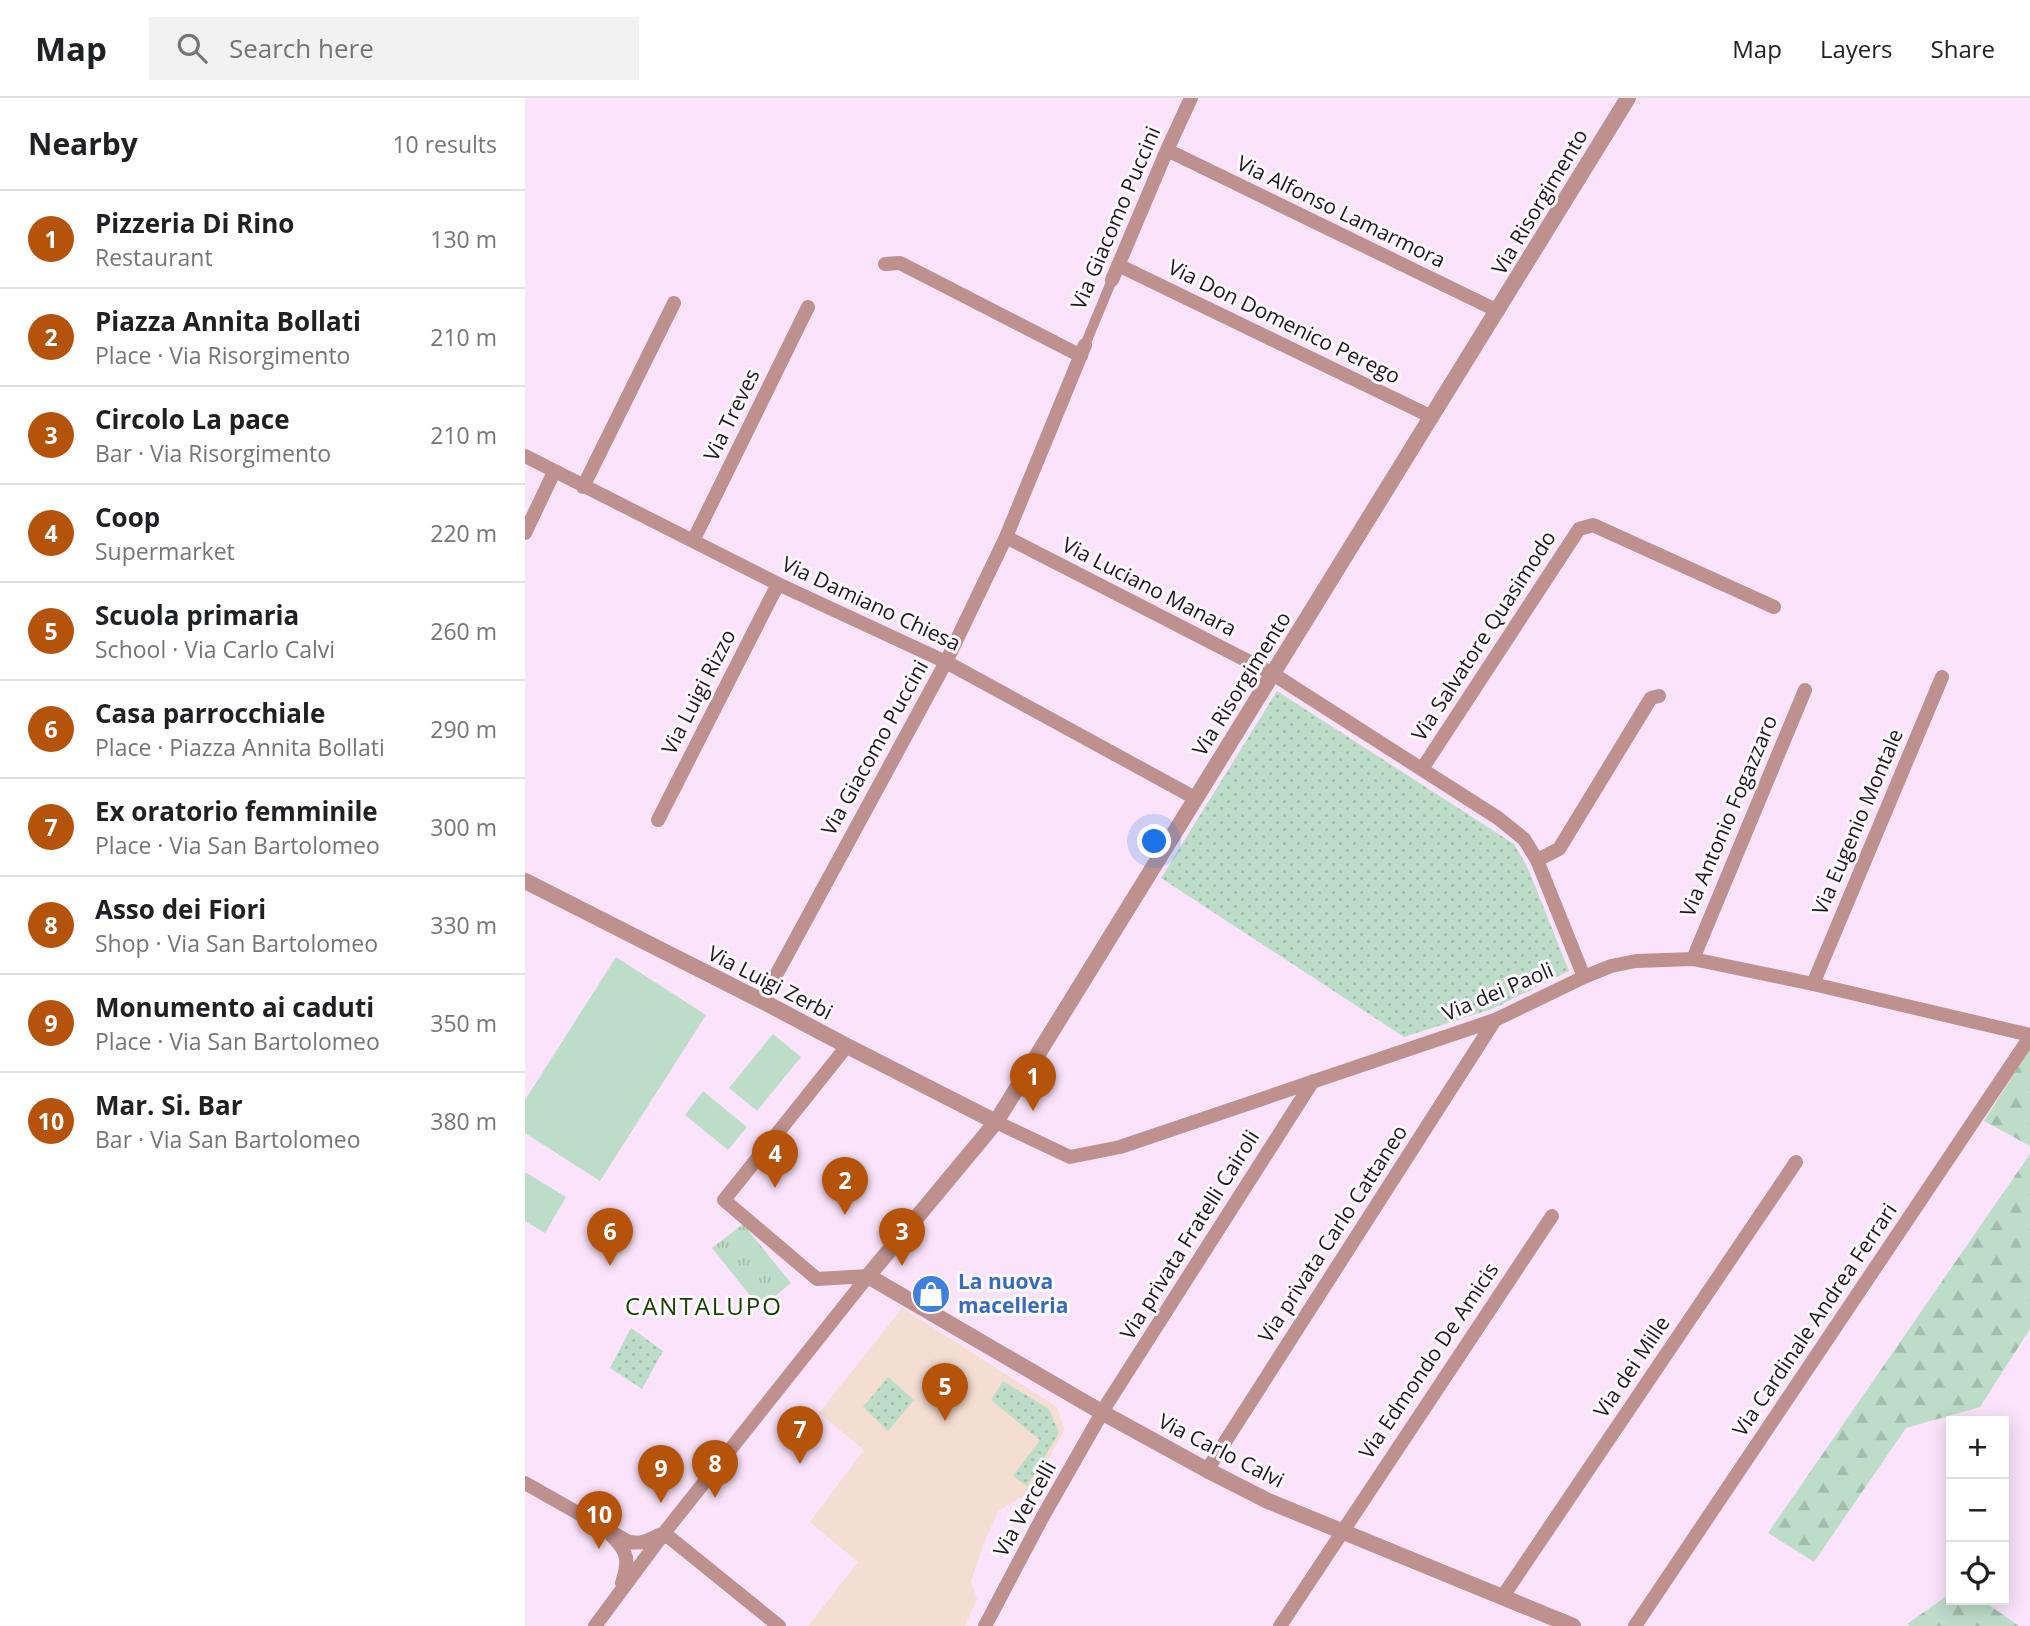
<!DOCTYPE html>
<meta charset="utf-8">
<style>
body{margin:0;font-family:"Open Sans",sans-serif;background:#f2f2f2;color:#202124}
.controls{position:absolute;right:21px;bottom:21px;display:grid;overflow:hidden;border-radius:0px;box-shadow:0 4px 18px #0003}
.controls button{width:63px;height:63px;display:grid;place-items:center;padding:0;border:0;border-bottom:2px solid #e0e0e0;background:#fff;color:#202124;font:35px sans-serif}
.you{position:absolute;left:630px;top:744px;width:24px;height:24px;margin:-18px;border:5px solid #fff;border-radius:50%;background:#1a73e8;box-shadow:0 0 0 10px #1a73e833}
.badge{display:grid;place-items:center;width:46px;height:46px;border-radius:50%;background:#b45309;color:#fff;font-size:23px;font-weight:700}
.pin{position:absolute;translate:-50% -58px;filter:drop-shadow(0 2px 4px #0008)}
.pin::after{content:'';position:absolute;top:37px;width:24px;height:21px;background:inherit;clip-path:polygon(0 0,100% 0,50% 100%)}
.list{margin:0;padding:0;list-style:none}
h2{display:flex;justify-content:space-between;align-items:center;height:91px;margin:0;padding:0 28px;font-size:30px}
h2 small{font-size:23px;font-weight:400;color:#757577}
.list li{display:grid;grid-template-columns:46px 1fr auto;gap:21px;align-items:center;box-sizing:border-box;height:98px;padding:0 28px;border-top:2px solid #e0e0e0}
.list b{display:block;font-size:26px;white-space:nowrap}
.list p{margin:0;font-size:23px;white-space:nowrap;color:#757577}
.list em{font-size:23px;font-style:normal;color:#757577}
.icon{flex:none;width:38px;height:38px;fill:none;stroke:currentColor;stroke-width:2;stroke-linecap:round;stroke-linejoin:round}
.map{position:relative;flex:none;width:1505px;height:1528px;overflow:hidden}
header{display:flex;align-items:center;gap:42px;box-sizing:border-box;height:98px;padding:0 35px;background:#fff;border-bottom:2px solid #e0e0e0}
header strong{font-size:33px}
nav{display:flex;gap:38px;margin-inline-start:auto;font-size:24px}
.search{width:490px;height:63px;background:#f2f2f2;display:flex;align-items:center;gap:18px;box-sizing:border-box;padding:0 24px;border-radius:0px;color:#757577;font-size:26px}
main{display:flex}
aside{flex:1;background:#fff}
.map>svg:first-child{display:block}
</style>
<header>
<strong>Map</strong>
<div class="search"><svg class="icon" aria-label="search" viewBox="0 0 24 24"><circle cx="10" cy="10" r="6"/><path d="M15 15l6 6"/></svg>Search here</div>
<nav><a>Map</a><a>Layers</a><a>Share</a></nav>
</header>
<main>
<aside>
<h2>Nearby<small>10 results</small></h2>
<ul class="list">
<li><span class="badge">1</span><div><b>Pizzeria Di Rino</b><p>Restaurant</p></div><em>130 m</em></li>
<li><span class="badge">2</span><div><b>Piazza Annita Bollati</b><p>Place · Via Risorgimento</p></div><em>210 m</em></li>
<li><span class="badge">3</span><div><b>Circolo La pace</b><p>Bar · Via Risorgimento</p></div><em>210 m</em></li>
<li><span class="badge">4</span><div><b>Coop</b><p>Supermarket</p></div><em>220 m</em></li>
<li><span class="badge">5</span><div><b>Scuola primaria</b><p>School · Via Carlo Calvi</p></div><em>260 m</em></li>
<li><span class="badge">6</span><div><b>Casa parrocchiale</b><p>Place · Piazza Annita Bollati</p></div><em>290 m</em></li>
<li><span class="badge">7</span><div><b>Ex oratorio femminile</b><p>Place · Via San Bartolomeo</p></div><em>300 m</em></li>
<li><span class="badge">8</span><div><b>Asso dei Fiori</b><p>Shop · Via San Bartolomeo</p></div><em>330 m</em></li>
<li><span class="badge">9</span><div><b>Monumento ai caduti</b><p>Place · Via San Bartolomeo</p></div><em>350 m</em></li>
<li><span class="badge">10</span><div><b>Mar. Si. Bar</b><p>Bar · Via San Bartolomeo</p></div><em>380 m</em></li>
</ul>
</aside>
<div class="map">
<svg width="1505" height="1528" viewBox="0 0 1505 1528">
<defs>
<pattern id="grass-tufts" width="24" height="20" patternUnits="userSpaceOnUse" patternTransform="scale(1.75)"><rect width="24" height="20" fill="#beddc9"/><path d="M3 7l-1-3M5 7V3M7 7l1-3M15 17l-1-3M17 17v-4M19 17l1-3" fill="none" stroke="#a3bdac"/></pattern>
<pattern id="forest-firs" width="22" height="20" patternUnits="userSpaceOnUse" patternTransform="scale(1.75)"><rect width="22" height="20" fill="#beddc9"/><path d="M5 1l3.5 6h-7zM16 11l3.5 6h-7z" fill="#a3bdac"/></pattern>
<pattern id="park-dots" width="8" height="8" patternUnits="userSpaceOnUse" patternTransform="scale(1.75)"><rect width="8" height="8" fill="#beddc9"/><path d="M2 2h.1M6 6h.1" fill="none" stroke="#a3bdac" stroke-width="1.8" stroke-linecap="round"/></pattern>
</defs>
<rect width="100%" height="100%" fill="#fbe4fb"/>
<path fill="#f4ddd1" d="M377,1210L532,1309L539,1332L507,1393L473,1413L459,1445L446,1483L452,1501L440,1528H283L333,1464L285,1424L339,1352L294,1315Z"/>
<path fill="url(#grass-tufts)" d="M218,1126L266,1185L235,1210L187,1150Z"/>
<path fill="url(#forest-firs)" d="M1505,950V1048L1459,1023Z
M1505,1056V1231L1455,1309L1381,1330L1289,1464L1243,1435Z
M1426,1495V1502H1457L1494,1528H1385L1382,1526Z"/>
<path fill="url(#park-dots)" d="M752,593L989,746L1002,768L1044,873L967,911L879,939L636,780Z
M106,1230L138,1253L117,1291L85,1270Z
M363,1279L389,1302L363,1333L338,1309Z
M478,1283L524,1311L534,1335L502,1388L488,1378L515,1342L466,1302Z"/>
<path fill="#beddc9" d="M91,859L181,917L75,1083L0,1035V1002Z
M248,936L276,959L232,1013L204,990Z
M178,993L222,1029L203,1052L160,1017Z
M0,1074L41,1099L20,1135L0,1123Z"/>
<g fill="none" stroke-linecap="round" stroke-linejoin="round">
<path stroke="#be918f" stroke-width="10" d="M560,247L587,182"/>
<path stroke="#be918f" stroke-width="14" d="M642,52L973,213
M360,166L375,165L556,258
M593,167L907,319
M587,182L642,52L666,0
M0,358L253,486L421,564L670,700
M58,389L149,205
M0,435L29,374
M481,439L748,576L973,720L999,741L1012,762L1059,879
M168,443L283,209
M897,671L1054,431L1068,427L1249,509
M133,722L253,486
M1012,762L1034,751L1126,600L1134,598
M1168,861L1280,592
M1288,886L1417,579
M237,903L421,564L481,439L560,247
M322,948L199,1102L292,1181L343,1178
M471,1024L545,1059L595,1049L970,922L1059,879L1086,868L1111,863L1168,861L1288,886L1505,937
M682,1372L970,922
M0,1385L104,1444C116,1446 123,1443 134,1437
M139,1435L254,1528
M87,1438C104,1455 104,1463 97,1485
M978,1498L1271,1064
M70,1528L139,1435L343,1178
M460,1528L517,1420L582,1306L788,983
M755,1528L1027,1118
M1110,1528L1505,939"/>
<path stroke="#be918f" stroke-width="16" d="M0,783L237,903L322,948L471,1024
M1048,1528L743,1403L682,1372L578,1315L343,1178L471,1024L1103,0"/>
</g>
<defs>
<symbol id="shop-disc" viewBox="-11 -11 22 22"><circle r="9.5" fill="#3f7fe0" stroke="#fdf8fc"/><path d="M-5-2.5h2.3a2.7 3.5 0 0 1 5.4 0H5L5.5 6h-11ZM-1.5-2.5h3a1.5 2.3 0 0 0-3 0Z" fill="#fff"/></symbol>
</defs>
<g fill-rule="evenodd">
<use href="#shop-disc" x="384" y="1174" width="44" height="44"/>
</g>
<g text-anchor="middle" stroke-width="6" stroke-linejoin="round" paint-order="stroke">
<g font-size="21" fill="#1f171e" stroke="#fdf8fc">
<text transform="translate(1015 104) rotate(-59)" y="7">Via Risorgimento</text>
<text transform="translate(816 114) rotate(26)" y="7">Via Alfonso Lamarmora</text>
<text transform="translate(591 120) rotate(-67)" y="7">Via Giacomo Puccini</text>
<text transform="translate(759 224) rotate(26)" y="7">Via Don Domenico Perego</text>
<text transform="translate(207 317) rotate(-64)" y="7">Via Treves</text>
<text transform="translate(624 489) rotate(27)" y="7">Via Luciano Manara</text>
<text transform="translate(346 506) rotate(25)" y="7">Via Damiano Chiesa</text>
<text transform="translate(959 538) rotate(-57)" y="7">Via Salvatore Quasimodo</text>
<text transform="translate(717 586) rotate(-58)" y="7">Via Risorgimento</text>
<text transform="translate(174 594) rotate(-63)" y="7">Via Luigi Rizzo</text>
<text transform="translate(350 650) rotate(-61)" y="7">Via Giacomo Puccini</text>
<text transform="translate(1204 718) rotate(-67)" y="7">Via Antonio Fogazzaro</text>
<text transform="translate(1333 724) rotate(-67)" y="7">Via Eugenio Montale</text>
<text transform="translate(245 885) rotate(27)" y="7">Via Luigi Zerbi</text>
<text transform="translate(973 894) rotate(-23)" y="7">Via dei Paoli</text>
<text transform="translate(808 1136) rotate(-57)" y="7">Via privata Carlo Cattaneo</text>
<text transform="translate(665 1137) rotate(-58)" y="7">Via privata Fratelli Cairoli</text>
<text transform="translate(1290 1222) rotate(-56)" y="7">Via Cardinale Andrea Ferrari</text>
<text transform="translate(904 1263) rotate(-56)" y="7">Via Edmondo De Amicis</text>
<text transform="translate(1107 1269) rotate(-56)" y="7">Via dei Mille</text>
<text transform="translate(696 1353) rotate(27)" y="7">Via Carlo Calvi</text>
<text transform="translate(500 1411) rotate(-61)" y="7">Via Vercelli</text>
</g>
<g font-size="21" font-weight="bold" fill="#366cbe" stroke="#fdf8fc" text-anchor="start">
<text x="433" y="1191">La nuova<tspan x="433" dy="24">macelleria</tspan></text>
</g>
<g font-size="24" letter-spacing="2" fill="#184000" stroke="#fdf8fc">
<text x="179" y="1217">CANTALUPO</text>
</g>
</g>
</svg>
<div class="controls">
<button>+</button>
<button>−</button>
<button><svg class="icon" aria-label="locate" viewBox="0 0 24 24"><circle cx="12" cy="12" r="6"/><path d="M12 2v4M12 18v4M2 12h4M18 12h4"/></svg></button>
</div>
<div class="you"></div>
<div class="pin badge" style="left:508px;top:1013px">1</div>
<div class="pin badge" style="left:320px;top:1117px">2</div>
<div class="pin badge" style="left:377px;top:1168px">3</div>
<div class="pin badge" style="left:250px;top:1090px">4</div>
<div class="pin badge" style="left:420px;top:1323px">5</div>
<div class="pin badge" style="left:85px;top:1168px">6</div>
<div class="pin badge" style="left:275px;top:1366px">7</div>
<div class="pin badge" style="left:190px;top:1400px">8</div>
<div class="pin badge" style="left:136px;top:1405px">9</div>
<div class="pin badge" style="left:74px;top:1451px">10</div>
</div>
</main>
